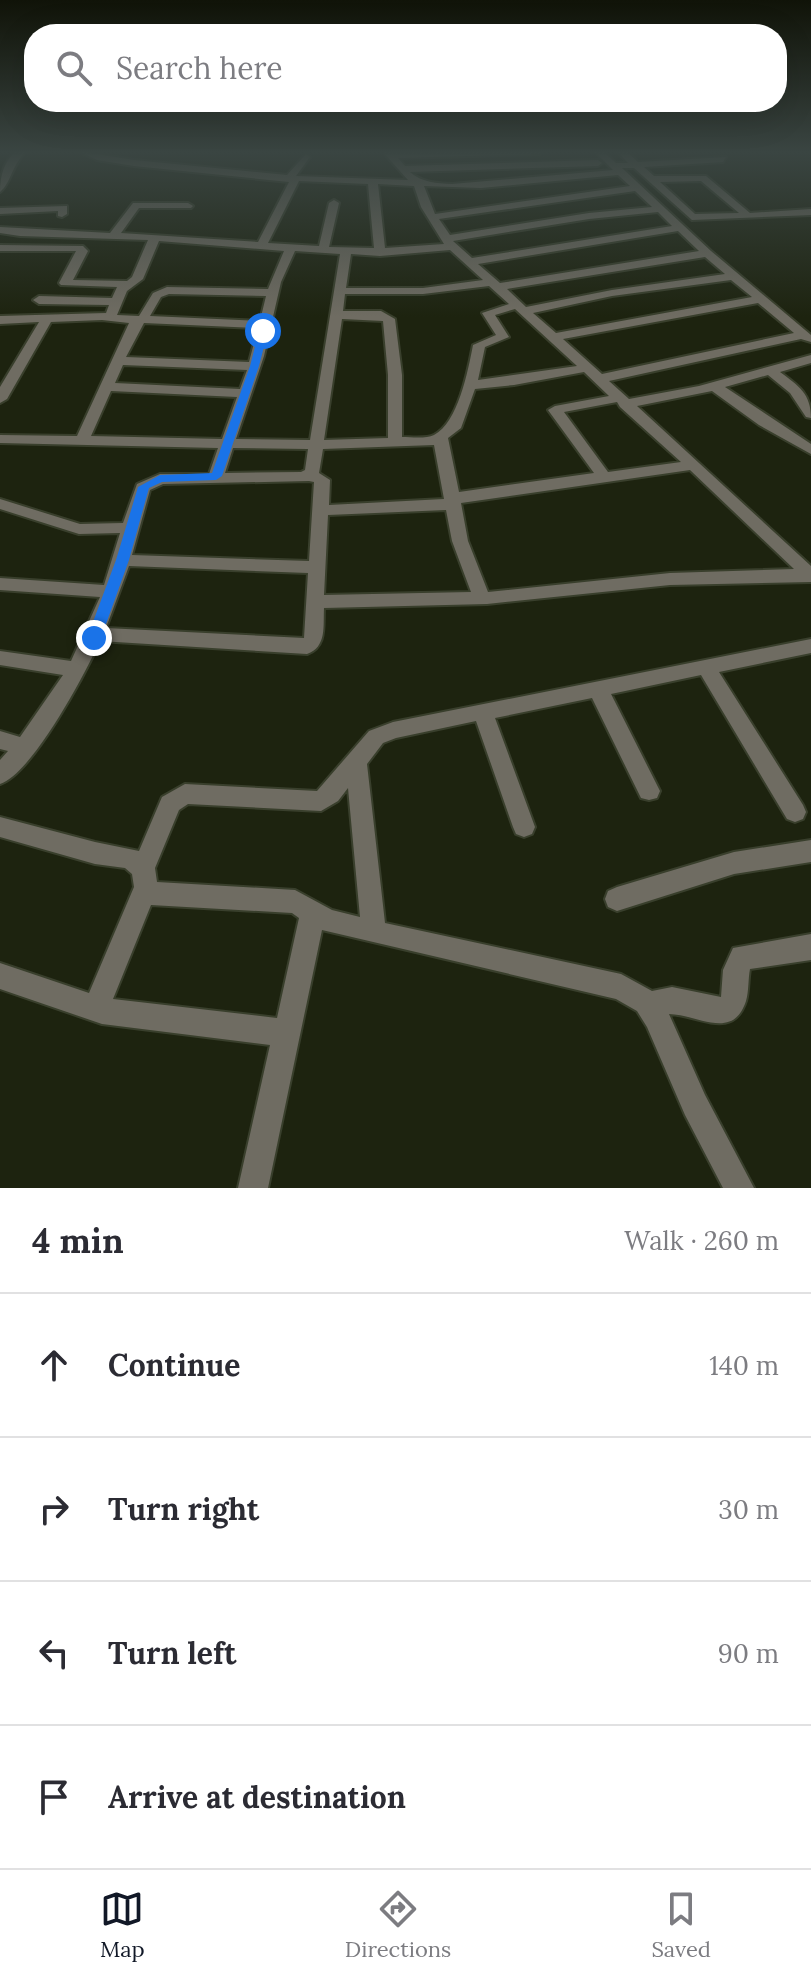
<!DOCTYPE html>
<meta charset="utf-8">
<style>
body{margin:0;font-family:Lora,serif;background:#f2f2f3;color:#2b2b33}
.stop{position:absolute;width:24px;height:24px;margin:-18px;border:6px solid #1a73e8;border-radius:50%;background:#fff}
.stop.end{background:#1a73e8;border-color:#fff;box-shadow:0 2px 8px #0008}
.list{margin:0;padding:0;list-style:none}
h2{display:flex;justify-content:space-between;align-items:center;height:104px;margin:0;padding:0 32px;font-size:34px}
h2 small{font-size:26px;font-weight:400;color:#7c7c81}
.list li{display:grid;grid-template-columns:52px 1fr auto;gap:24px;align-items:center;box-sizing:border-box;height:144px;padding:0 32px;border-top:2px solid #e1e1e2}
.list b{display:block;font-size:30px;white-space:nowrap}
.list em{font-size:26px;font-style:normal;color:#7c7c81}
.icon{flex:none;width:44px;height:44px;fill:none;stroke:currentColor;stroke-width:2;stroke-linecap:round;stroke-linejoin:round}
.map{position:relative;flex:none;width:811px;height:1188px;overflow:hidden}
.search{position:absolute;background:#fff;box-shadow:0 8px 32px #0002;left:24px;right:24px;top:24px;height:88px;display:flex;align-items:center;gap:20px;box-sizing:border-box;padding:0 28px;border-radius:32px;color:#7c7c81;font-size:30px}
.sheet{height:680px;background:#fff}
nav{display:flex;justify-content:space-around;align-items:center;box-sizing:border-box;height:112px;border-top:2px solid #e1e1e2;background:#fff;font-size:22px;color:#7c7c81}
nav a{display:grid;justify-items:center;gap:4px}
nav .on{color:#111827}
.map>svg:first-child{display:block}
</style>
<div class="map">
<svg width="811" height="1188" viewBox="0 0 811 1188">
<rect width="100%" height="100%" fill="#1d230f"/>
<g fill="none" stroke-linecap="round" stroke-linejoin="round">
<defs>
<path id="minor" d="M17,151H27C11,165 12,182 0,192C0,176 4,160 17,151Z
M78,151L134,160L287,175L306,154L310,157L296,176L408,180L382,151L393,153L543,151L539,154L398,158L405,166L598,160L602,163L598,166L410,172C423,183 436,183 452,184L613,170L594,151H603L616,163H628L617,151H626L638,162L726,157L723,162L644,167L654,176H706L750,213L811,209V215L692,220L634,168H622L711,251L811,335V342L801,339L609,381L629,399L699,386L811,355V363L780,372C799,386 811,394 811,418L806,417L790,393L768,375L725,387L811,444V454L759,425L712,391L637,406L811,566V582L670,585L487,604L324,608C323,626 327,647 307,654L100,641C86,672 33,773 0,784V760L8,751L0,749V731L20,737L63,675L0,665V651L71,661L100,597L0,590V578L104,585L120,533L79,534L0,509V499L80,524L123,523L137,484L160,474H209L218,448L0,443V435L77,436L129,323L102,320L51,322L7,399L0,403V387L39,322L0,324V316L106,313L109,305L39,304L33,300L39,296L112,298L117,287L61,285L59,283L76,251H0V245L83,246L88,251L73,280L127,281L132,277L148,240L20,236L0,233V227L110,233L133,203H188L193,206L191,208H139L121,233L258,242L289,182L134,166L97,160ZM618,175L630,186L435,214L424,186L481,188ZM299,181L368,184L374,248L329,247L339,203L334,200L329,203L319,246L268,243ZM701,181L739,213L695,214L660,182ZM378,184L414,186L421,207L444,244L385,248ZM635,191L652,207L589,213L450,235L439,219ZM658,212L672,226L472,258L453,241L589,219ZM678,231L699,251L500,283L478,264ZM159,241L284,251L268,289L167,287L153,293L139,316L117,315L127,291L143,279ZM450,250L483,280L423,288H346L351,254L380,256ZM295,251L340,254L310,440L236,439L264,356L281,282ZM705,257L725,274L612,290L526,307L507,289ZM731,280L752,297L556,333L533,313L612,296ZM489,286L509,304L482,313L496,335L473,345C468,371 458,423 434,435C426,439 411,437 402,437V375L395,319L381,311H343L345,294H423ZM169,294L266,296L260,321L150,316L161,297ZM758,303L794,333L602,374L563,339ZM515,309L577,366L478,380L485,347L509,337L495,315ZM342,319L383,321L388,375V438L324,440ZM144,323L258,328L249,362L126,357ZM123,365L247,370L240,389L115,383ZM584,372L609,396L555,406L548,410L594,473L459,492L448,438L461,428L475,389L514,385ZM111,391L237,397L222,439L91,436ZM617,402L620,407L681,462L608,472L564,412ZM434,445L444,499L329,505L330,480L319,473L323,449ZM233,448L308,449L305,470L301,472L225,473ZM690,470L794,569L670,573L488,592L468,541L461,503ZM309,481L314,482L309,561L132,555L150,490L163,484ZM446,510L452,541L471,592L324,595L328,515ZM129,566L308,573L304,638L106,628Z
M67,206V214L62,217L58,216V211L0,214V208Z
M811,639V653L719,672L803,805L806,812L803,819L795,822L787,819L701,675L611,694L660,791L657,798L649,800L641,798L592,698L495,718L535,827L532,834L524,837L516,834L513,827L476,721L396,738L383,743L367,764L385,923L621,974L652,991L672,987L721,997L723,970L733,948L811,934V960L750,969C748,979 749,991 746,1001C733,1041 699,1015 669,1014L705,1095L754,1188H723L685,1115L647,1027L637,1011L616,999L322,930L268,1188H238L270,1045L102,1024L0,989V963L89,993L134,887L132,874L125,868L95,864L0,837V817L95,842L139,851L162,797L185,784L317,791L369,731L393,722ZM348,788L360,917L332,910L295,890L157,882L155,868L179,810L188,804L321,811L338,801ZM151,905L292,913L299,918L277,1018L113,999Z
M811,840V862L734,874L617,911L608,907L605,899L608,891L617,887L734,852Z"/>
</defs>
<use href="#minor" stroke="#393f2c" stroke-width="4"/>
<use href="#minor" fill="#6f6c62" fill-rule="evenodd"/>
</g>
<linearGradient id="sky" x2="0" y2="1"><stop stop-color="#101308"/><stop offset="0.48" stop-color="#3a4542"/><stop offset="1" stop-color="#3a4542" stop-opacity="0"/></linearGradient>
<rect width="811" height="317" fill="url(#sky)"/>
<path fill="#1a73e8" d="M263,328L268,331L259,366L222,476L216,480L162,482L149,488L129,560L101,638L94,643L89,641L87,638L116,560L138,487L160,475L212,473L250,366L259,331Z"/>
</svg>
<div class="stop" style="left:263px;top:331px"></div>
<div class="stop end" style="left:94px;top:638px"></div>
<div class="search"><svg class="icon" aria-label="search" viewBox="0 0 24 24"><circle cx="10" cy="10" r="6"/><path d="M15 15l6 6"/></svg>Search here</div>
</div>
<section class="sheet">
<h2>4 min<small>Walk · 260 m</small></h2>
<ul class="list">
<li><svg class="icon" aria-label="ahead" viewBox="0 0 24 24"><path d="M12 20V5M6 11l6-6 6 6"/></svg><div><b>Continue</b></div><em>140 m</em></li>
<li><svg class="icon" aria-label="right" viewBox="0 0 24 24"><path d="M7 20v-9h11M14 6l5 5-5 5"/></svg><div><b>Turn right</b></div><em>30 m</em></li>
<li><svg class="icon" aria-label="left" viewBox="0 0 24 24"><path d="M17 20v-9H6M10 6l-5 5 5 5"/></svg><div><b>Turn left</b></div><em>90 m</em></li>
<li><svg class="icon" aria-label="arrive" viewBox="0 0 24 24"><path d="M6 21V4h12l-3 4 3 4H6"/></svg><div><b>Arrive at destination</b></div></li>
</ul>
</section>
<nav>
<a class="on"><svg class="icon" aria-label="map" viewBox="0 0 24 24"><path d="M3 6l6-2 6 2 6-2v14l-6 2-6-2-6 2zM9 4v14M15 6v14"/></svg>Map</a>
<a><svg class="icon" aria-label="directions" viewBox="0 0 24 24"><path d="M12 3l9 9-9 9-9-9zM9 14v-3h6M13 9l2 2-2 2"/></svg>Directions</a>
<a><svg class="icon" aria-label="saved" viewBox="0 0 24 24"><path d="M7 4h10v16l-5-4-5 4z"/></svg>Saved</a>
</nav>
